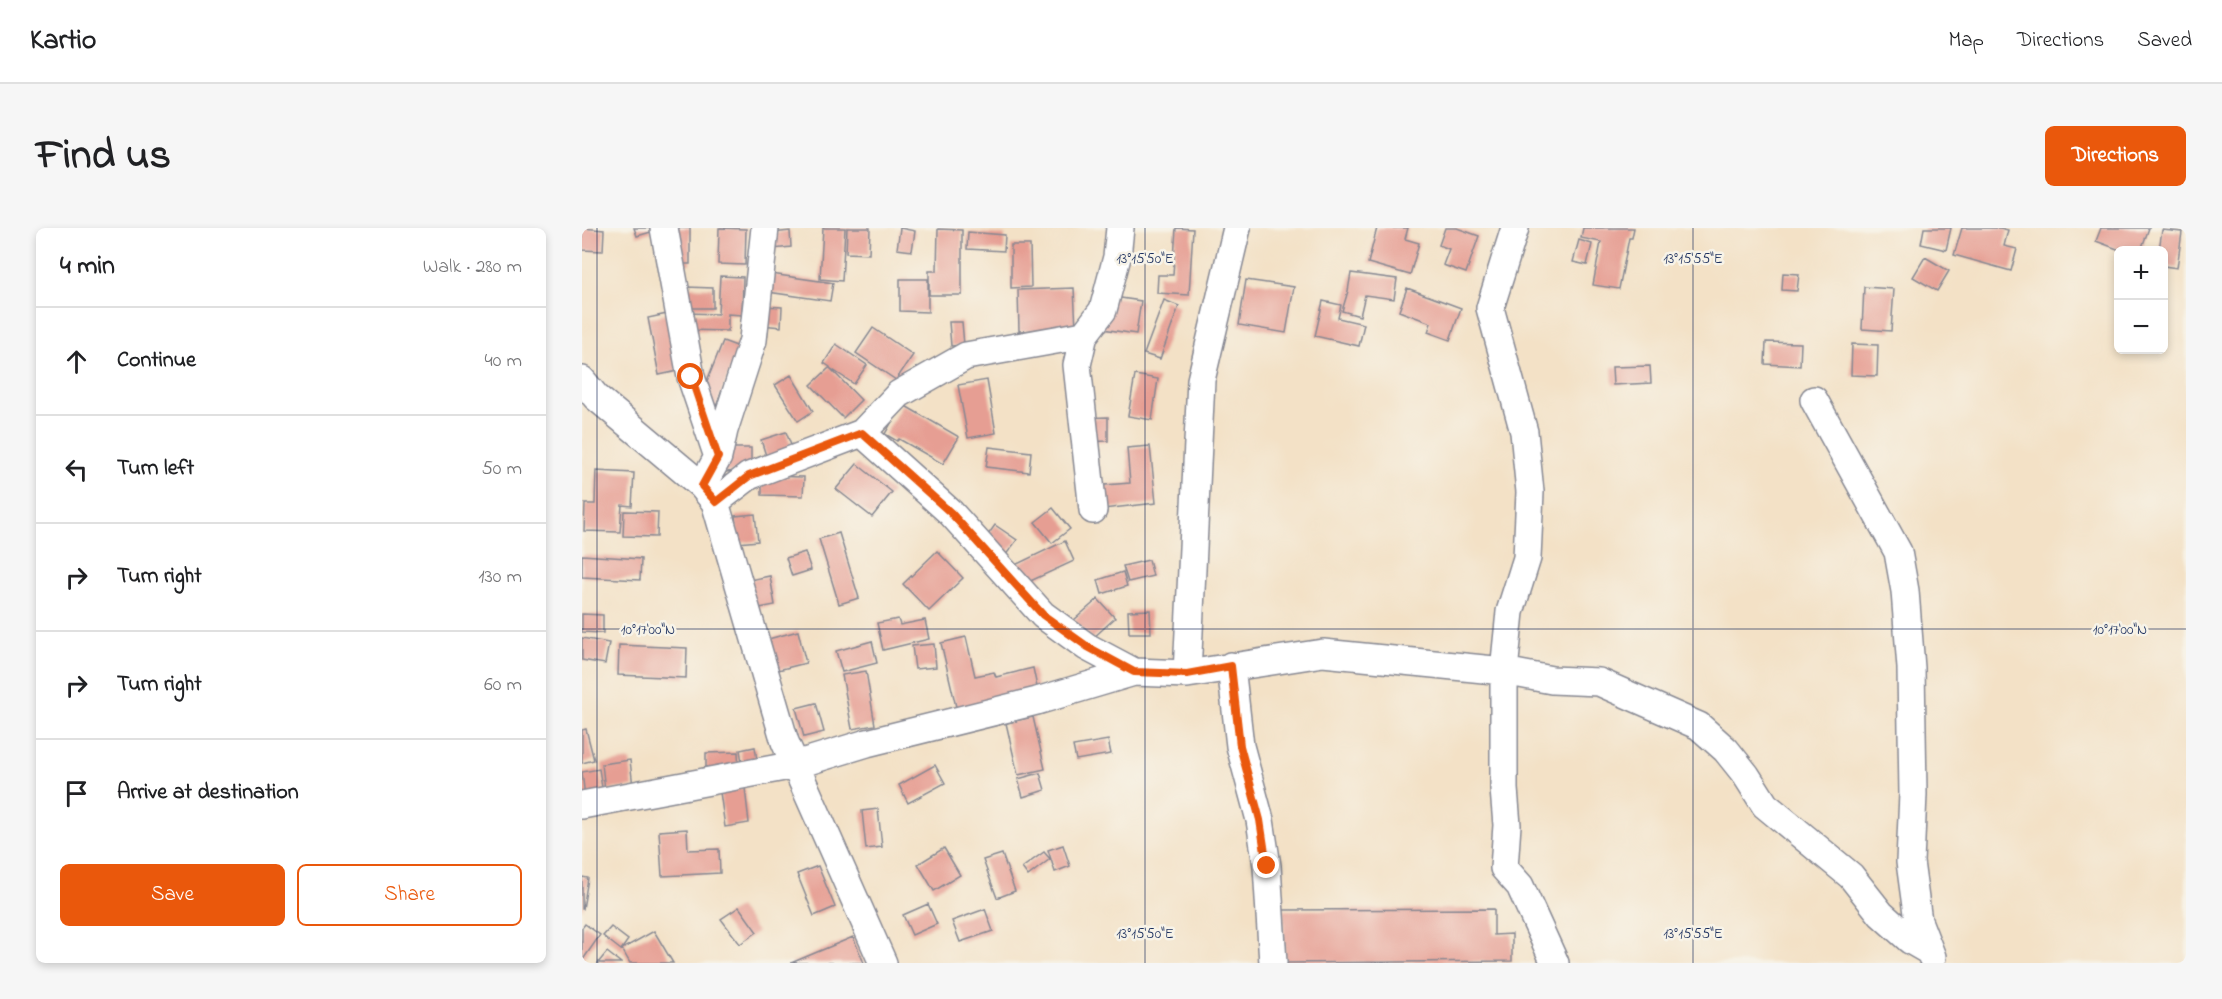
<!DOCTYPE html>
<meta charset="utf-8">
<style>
body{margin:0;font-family:"Indie Flower",sans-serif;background:#f6f6f6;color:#202124}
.controls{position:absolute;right:18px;top:18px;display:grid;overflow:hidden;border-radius:9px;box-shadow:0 3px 9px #0003}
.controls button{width:54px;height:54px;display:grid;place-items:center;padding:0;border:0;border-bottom:2px solid #e0e0e0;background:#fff;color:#202124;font:30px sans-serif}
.stop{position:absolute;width:18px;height:18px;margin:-14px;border:4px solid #ea580c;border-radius:50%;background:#fff}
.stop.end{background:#ea580c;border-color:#fff;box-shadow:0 2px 6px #0008}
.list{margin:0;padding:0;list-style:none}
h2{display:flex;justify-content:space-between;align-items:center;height:78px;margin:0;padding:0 24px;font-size:26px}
h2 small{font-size:20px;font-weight:400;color:#757577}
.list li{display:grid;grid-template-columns:39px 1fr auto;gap:18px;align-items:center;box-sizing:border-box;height:108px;padding:0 24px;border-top:2px solid #e0e0e0}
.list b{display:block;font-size:22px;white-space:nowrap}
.list em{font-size:20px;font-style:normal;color:#757577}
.actions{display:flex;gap:12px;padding:18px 24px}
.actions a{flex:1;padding:14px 0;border:2px solid #ea580c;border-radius:9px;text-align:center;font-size:21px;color:#ea580c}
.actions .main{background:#ea580c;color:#fff}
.icon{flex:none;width:33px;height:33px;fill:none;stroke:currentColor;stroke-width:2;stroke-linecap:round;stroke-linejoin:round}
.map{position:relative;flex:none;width:1604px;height:735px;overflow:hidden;border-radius:9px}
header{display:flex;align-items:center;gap:36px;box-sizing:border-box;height:84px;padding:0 30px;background:#fff;border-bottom:2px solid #e0e0e0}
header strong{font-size:28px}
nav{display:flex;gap:33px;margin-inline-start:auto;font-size:21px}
.intro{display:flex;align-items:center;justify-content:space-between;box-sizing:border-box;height:144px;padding:0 36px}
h1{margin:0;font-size:42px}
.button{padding:15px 27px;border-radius:9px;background:#ea580c;color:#fff;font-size:21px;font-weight:700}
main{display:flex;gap:36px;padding:0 36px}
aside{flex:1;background:#fff;border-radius:9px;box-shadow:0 3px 9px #0003}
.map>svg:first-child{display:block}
</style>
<header>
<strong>Kartio</strong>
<nav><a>Map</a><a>Directions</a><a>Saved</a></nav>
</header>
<div class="intro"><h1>Find us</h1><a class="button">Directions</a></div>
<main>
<aside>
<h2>4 min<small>Walk · 280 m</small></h2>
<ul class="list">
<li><svg class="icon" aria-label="ahead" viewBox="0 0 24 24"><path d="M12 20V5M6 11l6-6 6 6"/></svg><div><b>Continue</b></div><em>40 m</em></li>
<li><svg class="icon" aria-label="left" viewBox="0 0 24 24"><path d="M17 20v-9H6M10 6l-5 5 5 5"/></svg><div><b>Turn left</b></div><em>50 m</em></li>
<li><svg class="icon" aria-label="right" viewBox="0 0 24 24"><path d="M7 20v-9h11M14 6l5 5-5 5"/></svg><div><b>Turn right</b></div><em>130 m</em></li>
<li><svg class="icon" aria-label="right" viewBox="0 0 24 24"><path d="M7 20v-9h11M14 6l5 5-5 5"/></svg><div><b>Turn right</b></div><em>60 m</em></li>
<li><svg class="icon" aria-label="arrive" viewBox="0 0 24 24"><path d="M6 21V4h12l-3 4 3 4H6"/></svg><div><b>Arrive at destination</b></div></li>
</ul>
<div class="actions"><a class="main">Save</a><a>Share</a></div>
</aside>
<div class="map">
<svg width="1604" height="735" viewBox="0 0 1604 735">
<rect width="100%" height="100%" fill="#f7f3e8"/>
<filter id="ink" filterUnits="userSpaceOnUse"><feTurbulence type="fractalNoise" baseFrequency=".0167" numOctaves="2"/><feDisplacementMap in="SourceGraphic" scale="12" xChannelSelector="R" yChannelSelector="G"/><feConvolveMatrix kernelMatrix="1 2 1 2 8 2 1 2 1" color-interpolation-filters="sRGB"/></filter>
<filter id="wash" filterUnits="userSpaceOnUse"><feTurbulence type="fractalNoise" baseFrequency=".008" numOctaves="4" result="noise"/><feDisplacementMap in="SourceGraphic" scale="24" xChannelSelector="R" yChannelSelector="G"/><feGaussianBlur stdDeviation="1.35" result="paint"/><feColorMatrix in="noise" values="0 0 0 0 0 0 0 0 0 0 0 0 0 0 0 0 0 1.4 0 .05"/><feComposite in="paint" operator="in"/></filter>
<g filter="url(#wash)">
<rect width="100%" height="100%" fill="#f3e1c6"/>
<g id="blocks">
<path fill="#e69e93" d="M0,0L22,2L21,23L0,22Z
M52,0H68L69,4L55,8Z
M83,0H108V36H84Z
M137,0L164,1L163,37L136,36Z
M241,0H263L260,53L238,51Z
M265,0H288L287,26L264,25Z
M318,0L333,3L330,23L315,21Z
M594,0L611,1L607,67L575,65L576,47H591Z
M795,0H826L823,11L837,15L828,47L786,35Z
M863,0H875L897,8L884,45L861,37L867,21L857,17Z
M1001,0H1052L1050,10H1047L1037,61L1011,57L1019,14L999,10Z
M1342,0H1369L1364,22L1339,16Z
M1380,0H1418L1426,2L1422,18L1435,21L1429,43L1372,27Z
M1519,0H1567L1559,22H1538L1514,13Z
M356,1L380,2V67H347V43H355Z
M1580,2L1600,4L1595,40L1582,38V22H1577Z
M208,3L209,19L191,21L190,5Z
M386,4L423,7L422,23L385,21Z
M997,12L1010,16L1005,37L991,34Z
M429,17H448L449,59L429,60Z
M1343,29L1367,43L1355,63L1331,49Z
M769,45L815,51L812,71L783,67L778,88L760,83L766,63Z
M1201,45L1217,46L1215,63L1200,62Z
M189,46L251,55L248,73L186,64Z
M138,48L161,49L160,87L146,86V103L104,102L105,85L136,86Z
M318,51H346V84L318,83Z
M664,52L712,59L704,105L657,97Z
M104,59L131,60V80H104Z
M1282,59L1312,61L1309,103L1280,101Z
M492,60L494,101L437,103L436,62Z
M825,60L879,80L868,112L846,104L849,95L817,83Z
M525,68L559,73L554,106L521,101Z
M582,72L597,78L578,131L562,126Z
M741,73L759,77L756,90L782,96L777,118L733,108Z
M181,78L200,79L199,99L180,97Z
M85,86L96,143L77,147L66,90Z
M367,94H380L382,117L369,118Z
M291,100L331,127L314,152L274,125Z
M141,113L157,119L132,184L115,178Z
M1184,114L1219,115L1218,138L1183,136Z
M254,116L285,137L272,156L248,140L279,172L261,190L229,157L248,139L242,135Z
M1270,116L1296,117L1295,148L1269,147Z
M1068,138L1069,155L1031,157L1030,139Z
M209,147L231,183L216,193L193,157Z
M553,147L576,151L570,192L546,188Z
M405,152L414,205L386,210L376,157Z
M320,176L377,209L361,236L317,211L315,213L303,206Z
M526,189V213L500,214L499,190Z
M204,204L212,225L186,234L179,212Z
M568,218L574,275L512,282L510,258L548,255L545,220Z
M407,219L449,224L447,244L404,239Z
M140,220H169V243L140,244Z
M275,236L310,264L290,289L254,261Z
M14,243L52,245L50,278L40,277L38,304L2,303L3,276H13Z
M180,248L222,249L221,268L180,267Z
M471,280L488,301L470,315L453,294Z
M42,283L76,284L75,309L41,308Z
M173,286L176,313L156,315L153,288Z
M413,297L435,312L417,336L396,321Z
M257,305L277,370L257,376L237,311Z
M483,313L492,333L442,356L433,337Z
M355,323L381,350L347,383L321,356Z
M223,324L229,342L210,348L204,330Z
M0,327L59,331L58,352L0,349Z
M567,332L571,348L546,354L541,338Z
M541,344L545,358L520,366L516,352Z
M188,348L193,377L172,381L167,352Z
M516,371L533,390L510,411L492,392Z
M568,382L569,405H547L546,383Z
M0,386L21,387V405L0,404Z
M316,391L318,397L343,392L347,411L301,422L295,395Z
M216,403L224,435L188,444L179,413Z
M384,409L393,448L412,444L414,449L451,440L456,464L375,483L359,415Z
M0,410L27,415L23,436L0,432Z
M290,413L295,435L260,444L254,423Z
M352,416L354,439L333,441L330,418Z
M37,417L105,420L104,450L36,447Z
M284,443L293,497L270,501L260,447Z
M234,475L242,504L222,509L214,480Z
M451,489L463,541L436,547L424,495Z
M4,501L12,532L0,535V502Z
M526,512L529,526L494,532L491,518Z
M173,519L176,538L161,540L158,522Z
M156,524L157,545L124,546V525Z
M48,532L51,559L23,562L20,536Z
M353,537L363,555L326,575L317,557Z
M17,541L21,566L3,569L0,544Z
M458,545L463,562L441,569L436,551Z
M163,560L167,595L143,599L138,564Z
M296,581L300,619L284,621L280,583Z
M105,601L106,622L137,621L138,645L80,648L77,603Z
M481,617L488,638L473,644L466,622Z
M362,620L378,647L352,663L336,636Z
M462,624L468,631L446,648L440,640Z
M420,626L433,663L415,670L401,632Z
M236,638L253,679L232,688L215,646Z
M0,649L6,650L1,681H0Z
M346,676L355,696L330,707L321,687Z
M157,679L175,704L158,716L139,691Z
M403,681L411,703L378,714L370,693Z
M912,681V707L930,706V733L703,735L701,682Z
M3,696L18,707L0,733V700Z
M29,699L46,712L39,722L21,708Z
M72,703L91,735H48L40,721Z
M271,709L282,735H209Z
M25,724L39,735H16Z"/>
</g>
</g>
<g filter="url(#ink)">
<use href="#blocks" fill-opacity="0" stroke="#878892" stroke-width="1.5"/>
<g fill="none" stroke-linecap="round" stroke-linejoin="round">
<defs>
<path id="minor" d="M82,0L109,149L136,229L120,258
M933,0L908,80L942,204L948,264L945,330L928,384L922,443V561L925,597L922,640L938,658L973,735
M0,152L14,169L120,258L133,274L203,514L301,735
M1232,172L1316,324L1323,363L1329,440L1331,566L1328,634L1336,693L1350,729
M280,205L369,285L461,387L505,419L552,444
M136,229L142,202L171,112L183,0
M133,274L167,248L280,205L317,166L384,128L502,107
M511,282L495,137L502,107L521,82L535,29L538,0
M649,438L658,518L678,592L685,638L691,735
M605,446L619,152L655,0
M0,577L213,537L285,515L455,473L552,444L605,446L741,425L922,443L970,452L1017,454L1117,498L1144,522L1164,547L1183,577L1269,648L1299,686L1328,712L1347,723"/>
</defs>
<use href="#minor" stroke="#878892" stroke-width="30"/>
<use href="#minor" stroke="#fff" stroke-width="27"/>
</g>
</g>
<g fill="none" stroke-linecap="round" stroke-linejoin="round" filter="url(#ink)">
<path stroke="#ea580c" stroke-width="8" d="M109,149L136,229L120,258L134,274L167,248L280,205L369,285L461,387L506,419L552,444L605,446L649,438L658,518L678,592L685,638"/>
</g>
<path fill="none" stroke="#1b2f5e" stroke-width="1.5" stroke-opacity="0.45" d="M15,0V735M563,0V735M1111,0V735M0,401H1604"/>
<g font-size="15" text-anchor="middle" fill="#1b2f5e" stroke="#f7f3e8" stroke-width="5" stroke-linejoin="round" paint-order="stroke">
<text x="563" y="35">13°15'50"E</text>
<text x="1111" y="35">13°15'55"E</text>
<text x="66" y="406">10°17'00"N</text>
<text x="1538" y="406">10°17'00"N</text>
<text x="563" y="710">13°15'50"E</text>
<text x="1111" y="710">13°15'55"E</text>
</g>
</svg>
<div class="controls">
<button>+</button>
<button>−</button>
</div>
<div class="stop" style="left:109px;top:149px"></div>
<div class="stop end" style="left:685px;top:638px"></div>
</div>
</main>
